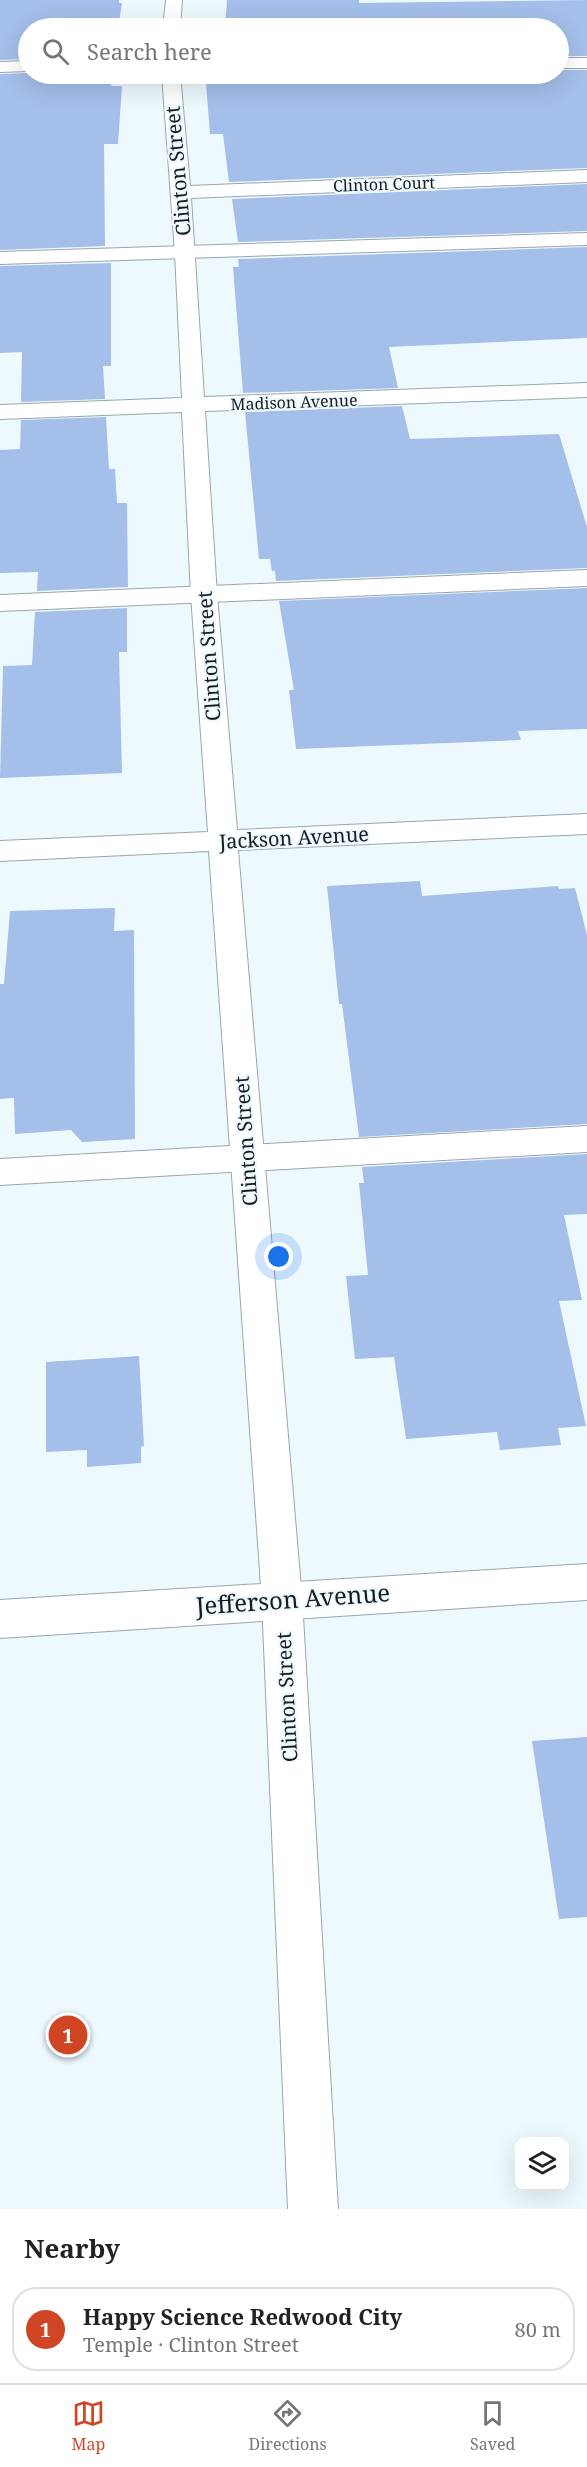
<!DOCTYPE html>
<meta charset="utf-8">
<style>
body{margin:0;font-family:"Noto Serif",serif;background:#f2f2f2;color:#222}
.controls{position:absolute;right:18px;bottom:18px;display:grid;overflow:hidden;border-radius:12px;box-shadow:0 6px 24px #0002}
.controls button{width:54px;height:54px;display:grid;place-items:center;padding:0;border:0;border-bottom:2px solid #e0e0e0;background:#fff;color:#222;font:30px sans-serif}
.you{position:absolute;left:279px;top:1257px;width:21px;height:21px;margin:-15px;border:4px solid #fff;border-radius:50%;background:#1a73e8;box-shadow:0 0 0 9px #1a73e833}
.badge{display:grid;place-items:center;width:39px;height:39px;border-radius:50%;background:#d04625;color:#fff;font-size:20px;font-weight:700}
.pin{position:absolute;translate:-50% -50%;border:3px solid #fff;box-shadow:0 2px 6px #0006}
.list{margin:0;padding:0;list-style:none}
h2{display:flex;justify-content:space-between;align-items:center;height:78px;margin:0;padding:0 24px;font-size:26px}
h2 small{font-size:20px;font-weight:400;color:#767676}
.list li{display:grid;grid-template-columns:39px 1fr auto;gap:18px;align-items:center;box-sizing:border-box;height:84px;margin:0 12px 12px;padding:0 12px;border:2px solid #e0e0e0;border-radius:24px}
.list b{display:block;font-size:22px;white-space:nowrap}
.list p{margin:0;font-size:20px;white-space:nowrap;color:#767676}
.list em{font-size:20px;font-style:normal;color:#767676}
.icon{flex:none;width:33px;height:33px;fill:none;stroke:currentColor;stroke-width:2;stroke-linecap:round;stroke-linejoin:round}
.map{position:relative;flex:none;width:587px;height:2209px;overflow:hidden}
.search{position:absolute;background:#fff;box-shadow:0 6px 24px #0002;left:18px;right:18px;top:18px;height:66px;display:flex;align-items:center;gap:15px;box-sizing:border-box;padding:0 21px;border-radius:33px;color:#767676;font-size:22px}
.sheet{height:174px;background:#fff}
nav{display:flex;justify-content:space-around;align-items:center;box-sizing:border-box;height:84px;border-top:2px solid #e0e0e0;background:#fff;font-size:16px;color:#767676}
nav a{display:grid;justify-items:center;gap:3px}
nav .on{color:#d04625}
.map>svg:first-child{display:block}
</style>
<div class="map">
<svg width="587" height="2209" viewBox="0 0 587 2209">
<rect width="100%" height="100%" fill="#eef9fe"/>
<path fill="#a4bfea" d="M0,0H119V3H122L118,28H28V59L0,60Z
M227,0H359V3L587,0V56H558V28H225Z
M558,70H587V168L229,182L223,134H210L206,83H223V74H558Z
M28,73L113,74L111,86H122L118,144H104L105,246L0,250V74Z
M587,184V231L238,242L232,199Z
M587,247V338L389,347L398,388L243,393L233,267H239L238,259Z
M111,263V366H103L105,399L21,402L22,352L0,353V266Z
M402,406L410,439L559,434L587,527V568L276,581L275,571H272L270,559H259L245,412Z
M106,417L109,469H115L117,503H127L128,587L37,591L38,572L0,573V450L20,449L21,420Z
M587,588V729L518,731L521,740L296,749L289,690H294L279,601Z
M127,608V652H119L122,773L0,778L3,666L32,665L35,612Z
M420,881L422,896L558,886L559,889L575,888L587,935V1124L359,1137L342,1004H339L327,886Z
M115,908L114,931L134,930L135,1139L82,1142L71,1130L15,1134L14,1098L0,1099V984H4L10,911Z
M587,1154V1214L564,1215L582,1300L559,1301L586,1426L558,1428L561,1445L500,1450L497,1432L406,1439L394,1357L355,1359L346,1276L368,1275L359,1183H364L362,1167Z
M139,1356L144,1446L141,1447V1463L87,1467V1450L46,1452V1362Z
M587,1737V1917L559,1919L532,1741Z"/>
<g fill="none" stroke-linecap="round" stroke-linejoin="round">
<defs>
<path id="lane" d="M587,233V245L0,264V252Z
M587,570V586L0,611V595Z
M587,1126V1152L0,1185V1159Z"/>
<path id="street" d="M166,0H182L180,28H163Z
M558,58H587V68H558Z
M28,61V71L0,72V62Z
M162,74H180L190,186L587,170V182L191,198L204,397L587,383V397L205,411L217,595L237,830L587,814V834L238,850L302,1600L338,2209H288L262,1600L209,851L0,861V841L208,832L191,595L182,412L0,419V405L182,398L175,253Z"/>
<path id="secondary" d="M587,1564V1600L0,1638V1600Z"/>
</defs>
<use href="#lane" stroke="#9ba6aa" stroke-width="2"/>
<use href="#street" stroke="#9ba6aa" stroke-width="2"/>
<use href="#secondary" stroke="#9ba6aa" stroke-width="2"/>
<use href="#lane" fill="#fff" fill-rule="evenodd"/>
<use href="#street" fill="#fff" fill-rule="evenodd"/>
<use href="#secondary" fill="#fff" fill-rule="evenodd"/>
</g>
<g text-anchor="middle" stroke-width="4.5" stroke-linejoin="round" paint-order="stroke">
<g font-size="16" fill="#181c1e" stroke="#eef9fe">
<text transform="translate(384 184) rotate(-2)" y="6">Clinton Court</text>
<text transform="translate(294 402) rotate(-2)" y="6">Madison Avenue</text>
</g>
<g font-size="20" fill="#181c1e" stroke="#eef9fe">
<text transform="translate(178 171) rotate(-95)" y="7">Clinton Street</text>
<text transform="translate(209 656) rotate(-94)" y="7">Clinton Street</text>
<text transform="translate(294 838) rotate(-3)" y="7">Jackson Avenue</text>
<text transform="translate(246 1141) rotate(-94)" y="7">Clinton Street</text>
<text transform="translate(287 1697) rotate(-93)" y="7">Clinton Street</text>
</g>
<g font-size="24" fill="#181c1e" stroke="#eef9fe">
<text transform="translate(293 1600) rotate(-4)" y="8">Jefferson Avenue</text>
</g>
</g>
</svg>
<div class="controls">
<button><svg class="icon" aria-label="layers" viewBox="0 0 24 24"><path d="M12 4l9 5-9 5-9-5zM3 14l9 5 9-5"/></svg></button>
</div>
<div class="you"></div>
<div class="pin badge" style="left:68px;top:2035px">1</div>
<div class="search"><svg class="icon" aria-label="search" viewBox="0 0 24 24"><circle cx="10" cy="10" r="6"/><path d="M15 15l6 6"/></svg>Search here</div>
</div>
<section class="sheet">
<h2>Nearby<small></small></h2>
<ul class="list">
<li><span class="badge">1</span><div><b>Happy Science Redwood City</b><p>Temple · Clinton Street</p></div><em>80 m</em></li>
</ul>
</section>
<nav>
<a class="on"><svg class="icon" aria-label="map" viewBox="0 0 24 24"><path d="M3 6l6-2 6 2 6-2v14l-6 2-6-2-6 2zM9 4v14M15 6v14"/></svg>Map</a>
<a><svg class="icon" aria-label="directions" viewBox="0 0 24 24"><path d="M12 3l9 9-9 9-9-9zM9 14v-3h6M13 9l2 2-2 2"/></svg>Directions</a>
<a><svg class="icon" aria-label="saved" viewBox="0 0 24 24"><path d="M7 4h10v16l-5-4-5 4z"/></svg>Saved</a>
</nav>
